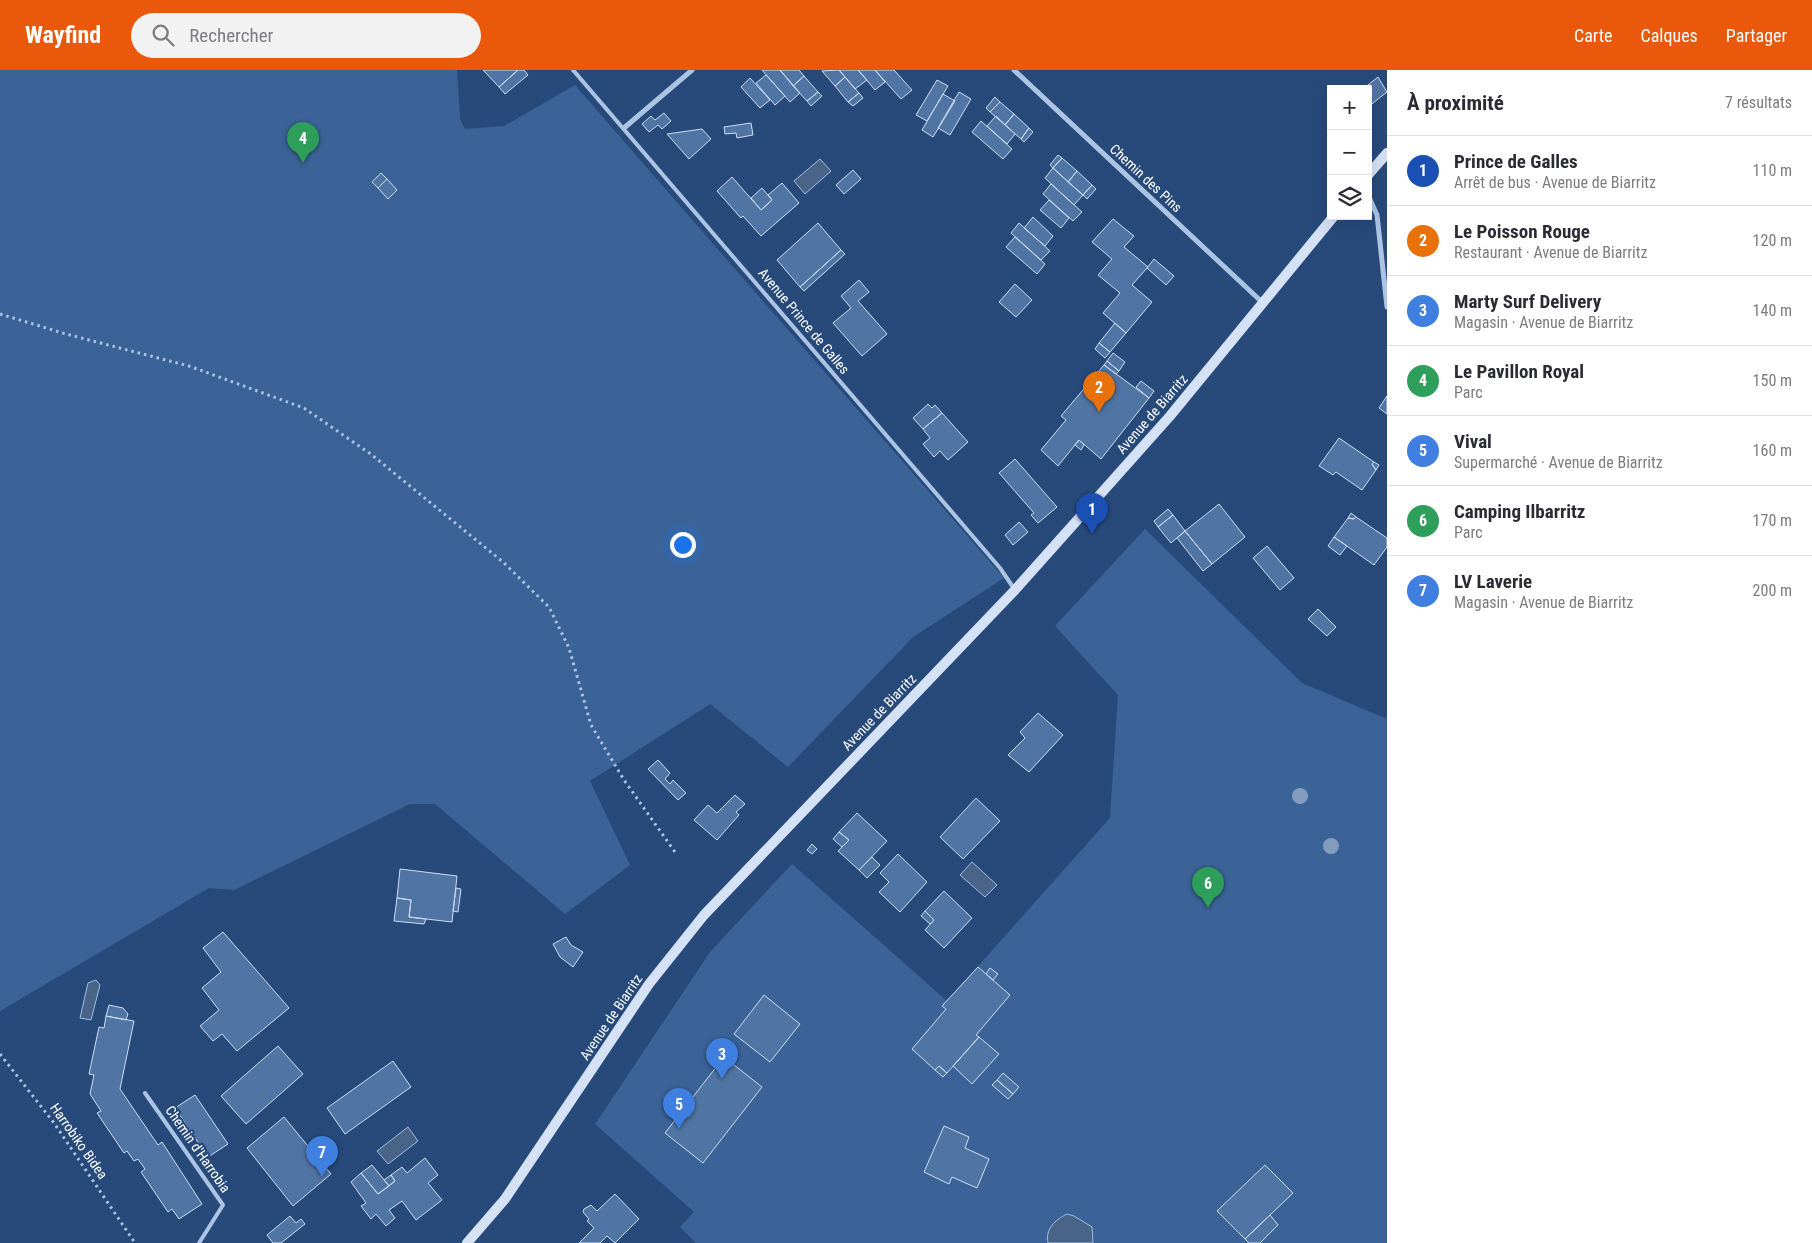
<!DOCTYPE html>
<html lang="fr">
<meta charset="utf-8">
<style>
body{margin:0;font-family:"Roboto Condensed",sans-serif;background:#f2f2f3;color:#2b2b33}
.controls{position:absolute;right:15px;top:15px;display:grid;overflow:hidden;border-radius:0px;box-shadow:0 5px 20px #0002}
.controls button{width:45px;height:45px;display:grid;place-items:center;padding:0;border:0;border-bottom:1px solid #e1e1e2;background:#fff;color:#2b2b33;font:25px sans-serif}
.you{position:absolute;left:682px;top:474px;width:18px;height:18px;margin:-12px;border:4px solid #fff;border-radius:50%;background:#1a73e8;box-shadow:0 0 0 8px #1a73e833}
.badge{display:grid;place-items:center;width:32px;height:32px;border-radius:50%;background:#ea580c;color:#fff;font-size:16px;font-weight:700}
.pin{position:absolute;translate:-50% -41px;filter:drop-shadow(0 1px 2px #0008)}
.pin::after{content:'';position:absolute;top:26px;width:18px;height:15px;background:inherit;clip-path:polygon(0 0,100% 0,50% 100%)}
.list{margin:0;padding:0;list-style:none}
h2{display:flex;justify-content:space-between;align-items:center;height:65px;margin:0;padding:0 20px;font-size:21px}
h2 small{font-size:16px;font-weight:400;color:#7c7c81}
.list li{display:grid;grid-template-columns:32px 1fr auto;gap:15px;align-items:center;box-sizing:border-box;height:70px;padding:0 20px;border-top:1px solid #e1e1e2}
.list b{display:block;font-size:19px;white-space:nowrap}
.list p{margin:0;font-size:16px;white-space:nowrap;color:#7c7c81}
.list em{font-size:16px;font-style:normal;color:#7c7c81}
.icon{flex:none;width:28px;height:28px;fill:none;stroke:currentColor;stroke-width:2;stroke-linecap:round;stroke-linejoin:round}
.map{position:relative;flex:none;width:1387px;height:1173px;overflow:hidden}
header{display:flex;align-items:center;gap:30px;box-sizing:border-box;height:70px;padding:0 25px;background:#ea580c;color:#fff}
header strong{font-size:24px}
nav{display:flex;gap:28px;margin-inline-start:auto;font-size:18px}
.search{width:350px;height:45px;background:#f2f2f3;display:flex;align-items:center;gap:12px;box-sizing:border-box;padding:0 18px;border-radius:28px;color:#7c7c81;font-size:19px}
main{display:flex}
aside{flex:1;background:#fff}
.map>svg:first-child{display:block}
</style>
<header>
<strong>Wayfind</strong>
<div class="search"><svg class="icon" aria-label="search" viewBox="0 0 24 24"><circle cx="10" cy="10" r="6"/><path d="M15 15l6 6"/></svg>Rechercher</div>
<nav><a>Carte</a><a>Calques</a><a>Partager</a></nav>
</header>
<main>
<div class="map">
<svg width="1387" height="1173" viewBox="0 0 1387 1173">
<rect width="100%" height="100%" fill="#274a7b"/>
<path fill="#3b6398" d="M0,0H457L460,49L465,59L504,56L575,15L1004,508L913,567L788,697L710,634L590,711L630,795L565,844L435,734H410L234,820L209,818L0,941Z
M1145,459L1302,613L1387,649V1173H696L680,1157L694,1142L595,1054L710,882L792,794L947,931L1110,748L1118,625L1055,556Z"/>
<path fill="#4a6487" stroke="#a1bee4" d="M820,89L831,101L805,124L794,111Z
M972,792L997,815L985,827L960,805Z
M96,910L100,915L91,950L80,948L88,913Z
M408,1057L418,1071L388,1094L377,1081Z
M1067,1144L1074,1146L1092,1157L1093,1173H1048C1045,1159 1055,1150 1067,1144Z"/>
<path fill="#5074a3" stroke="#cedef3" d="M483,0H518L499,17Z
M518,0H524L528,5L505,24L499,17Z
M762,0H780L800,23L790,32Z
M780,0H799L804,6L793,16Z
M839,0L845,7L835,16L822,1Z
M839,0H858L867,10L855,19Z
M858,0H875L885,12L875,20Z
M875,0H894L912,20L901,29Z
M766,5L785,26L775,35L756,13Z
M804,6L818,22L807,31L793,16Z
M845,7L859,23L848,32L835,16Z
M1378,7L1387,22L1368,37V19H1363Z
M750,8L770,30L760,38L741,17Z
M937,10L948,16L927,51L916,45Z
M818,22L822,26L811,36L807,31Z
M959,22L971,29L950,65L938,58Z
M859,23L863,28L853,36L848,32Z
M943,24L955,31L933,67L922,60Z
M995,27L1000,32L990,42L986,38Z
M1000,32L1014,44L1005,55L990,42Z
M664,43L671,51L662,59L658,55L649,62L642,54L651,46L655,50Z
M1014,44L1029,58L1021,69L1005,55Z
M996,46L1015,64L1007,74L987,56Z
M981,51L1012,79L1003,89L972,62Z
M751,53L753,65L737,68L736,63L725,64L724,57Z
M1029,58L1033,62L1024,72L1021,69Z
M702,59L711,69L689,89L667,64Z
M1058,85L1062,88L1053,98L1050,95Z
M1062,88L1077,101L1068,112L1053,98Z
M1053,98L1083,125L1074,135L1045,108Z
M853,100L861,109L844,124L836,115Z
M1077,101L1092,115L1083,125L1068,112Z
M381,103L387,109L378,118L372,112Z
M732,107L761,140L772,130L768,125L782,113L799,133L761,166L743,146L741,148L717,121Z
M387,109L397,120L388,129L378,118Z
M1051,114L1082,142L1073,151L1043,124Z
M1092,115L1096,119L1087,129L1083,125Z
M762,118L772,130L761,140L751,128Z
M1049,130L1069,148L1061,158L1040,140Z
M1033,147L1053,166L1045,176L1024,158Z
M1113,149L1134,166L1124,177L1148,197L1132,215L1152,232L1126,263L1103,243L1120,223L1098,205L1112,189L1092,172Z
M818,153L841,180L800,217L777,190Z
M1019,153L1050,181L1041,190L1011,163Z
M1015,167L1045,194L1037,204L1006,177Z
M841,180L845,184L804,221L800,217Z
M1154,189L1174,206L1166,215L1147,198Z
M859,210L869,222L858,231L887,264L862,286L833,253L851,238L841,226Z
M1015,214L1032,230L1016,247L999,232Z
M1115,253L1126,263L1110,282L1099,273Z
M1099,273L1110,282L1105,288L1095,279Z
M1113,283L1125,292L1119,301L1107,291Z
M1107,291L1119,301L1116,304L1104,295Z
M1104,295L1149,328L1101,389L1079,370L1058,396L1041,380L1066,350L1061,346Z
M1141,311L1154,321L1149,328L1136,317Z
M1387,326V344L1379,338Z
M928,334L932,338L935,335L942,343L923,359L913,348Z
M942,343L968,372L948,390L940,381L934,387L923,374L930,368L923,359Z
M1339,368L1374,392L1372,394L1376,400L1362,420L1336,402L1333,405L1319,396Z
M1079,370L1084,375L1081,380L1075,375Z
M1015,389L1057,437L1038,453L1031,445L1034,443L999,403Z
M1374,392L1379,395L1376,400L1372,394Z
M1219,434L1245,467L1212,494L1185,461Z
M1168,439L1173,445L1158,457L1154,451Z
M1351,443L1356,447L1354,449L1348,448Z
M1173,445L1185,461L1171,473L1158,457Z
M1356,447L1387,468V477L1374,495L1334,467L1348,448L1354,449Z
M1019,452L1028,462L1013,475L1005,465Z
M1185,461L1212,494L1203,501L1177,468Z
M1334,467L1347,476L1340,485L1328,476Z
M1267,476L1294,508L1280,520L1253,488Z
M1318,539L1336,557L1327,566L1308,549Z
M1038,643L1063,665L1029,702L1008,685L1025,668L1020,662Z
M658,690L670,703L665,709L670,714L673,710L686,723L678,730L648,699Z
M735,725L745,734L736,742L739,745L717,770L694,750L708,735L717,743Z
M976,728L1000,751L963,789L940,767Z
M857,743L887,771L859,800L838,781L849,770L839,762Z
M839,762L849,770L842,777L833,769Z
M812,774L817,779L812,784L807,780Z
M898,784L927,812L900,842L879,822L889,812L880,803Z
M872,787L880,795L867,808L859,800Z
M400,799L457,806L452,852L409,847L411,830L397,828Z
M456,818L461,819L458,842L453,841Z
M944,821L972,848L944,878L925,860L934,850L925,841Z
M397,828L411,830L409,847L426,849L424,854L394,851Z
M925,841L934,850L930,854L921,846Z
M223,862L289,938L237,981L222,964L213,971L200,956L219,940L202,918L221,902L203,878Z
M566,867L571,875L583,882L573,897L560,887L553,874Z
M978,897L1010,925L976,965L979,967L947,1003L939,996L935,1000L912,979L946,939L942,936Z
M990,898L998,904L993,910L986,904Z
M764,925L800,954L770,992L734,964Z
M109,935L123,938L128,944L126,950L106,946Z
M106,946L134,951L120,1019L158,1075L162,1072L202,1134L179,1149L172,1139L168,1142L141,1102L145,1099L138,1089L134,1091L127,1081L124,1083L97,1043L101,1041L90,1024L94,1005L89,1004L99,957L104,958Z
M979,967L999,984L972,1014L953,996Z
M278,976L303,1004L246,1054L221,1026Z
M724,987L762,1017L703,1093L665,1063Z
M393,991L411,1017L345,1064L327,1038Z
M939,996L947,1003L943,1007L935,1000Z
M1003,1003L1019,1017L1013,1024L997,1010Z
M997,1010L1013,1024L1008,1029L992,1015Z
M195,1025L228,1074L208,1087L175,1038Z
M284,1047L331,1104L293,1136L247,1078Z
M944,1056L969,1067L965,1078L989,1089L977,1118L952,1107L949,1114L924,1102Z
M425,1088L438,1105L428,1113L442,1130L416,1150L402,1131L389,1140L395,1148L386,1156L376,1144L371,1149L361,1136L366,1133L351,1112L361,1103L378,1124L395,1111L391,1105L402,1097L407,1103Z
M372,1095L389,1116L378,1124L361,1103Z
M1265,1095L1293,1123L1245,1169L1217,1141Z
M391,1105L395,1111L389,1116L384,1110Z
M615,1124L639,1149L615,1173L607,1166L600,1173H579L594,1158L587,1151L589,1149L583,1142L584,1139L591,1135L597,1141Z
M1270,1145L1278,1155L1260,1173H1249L1245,1169Z
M290,1146L296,1153L301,1149L305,1154L281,1173H273L267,1165Z"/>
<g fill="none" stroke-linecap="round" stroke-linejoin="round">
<path stroke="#acc4e4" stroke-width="3" stroke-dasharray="2.5 4" stroke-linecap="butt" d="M0,244L66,264L189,296L304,338L372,385L503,492L549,537L569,578L591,655L624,710L675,782
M0,984L54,1053L135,1173"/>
<path stroke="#acc4e4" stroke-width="4" d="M573,0L1000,498L1015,520
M145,1023L223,1135L199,1173"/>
<path stroke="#acc4e4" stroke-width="5" d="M1014,0L1263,233
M624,58L692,0
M1368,125L1377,145L1387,237"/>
<path stroke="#d5e1f4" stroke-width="10" d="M1368,105L1387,83
M467,1173L505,1129L649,914L704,845L1015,520L1170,346L1334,146"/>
</g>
<g fill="#839bbd">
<circle cx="1300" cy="726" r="8"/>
<circle cx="1331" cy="776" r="8"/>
</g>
<g text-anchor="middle" stroke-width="4.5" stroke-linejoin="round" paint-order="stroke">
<g font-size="14" fill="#fff" stroke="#274a7b">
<text transform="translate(1146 108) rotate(43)" y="5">Chemin des Pins</text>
<text transform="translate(804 251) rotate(50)" y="5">Avenue Prince de Galles</text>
<text transform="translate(1152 344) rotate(-49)" y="5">Avenue de Biarritz</text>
<text transform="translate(879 642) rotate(-46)" y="5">Avenue de Biarritz</text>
<text transform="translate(611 947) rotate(-56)" y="5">Avenue de Biarritz</text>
<text transform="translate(79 1071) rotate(55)" y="5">Harrobiko Bidea</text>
<text transform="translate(198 1079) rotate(55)" y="5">Chemin d'Harrobia</text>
</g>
</g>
</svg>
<div class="controls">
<button>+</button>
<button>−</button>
<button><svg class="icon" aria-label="layers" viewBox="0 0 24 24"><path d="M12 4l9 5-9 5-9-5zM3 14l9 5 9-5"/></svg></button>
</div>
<div class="you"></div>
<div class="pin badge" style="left:1092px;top:464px;background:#1a4fb4">1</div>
<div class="pin badge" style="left:1099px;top:342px;background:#e8710a">2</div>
<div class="pin badge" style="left:722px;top:1009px;background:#3f7fe0">3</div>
<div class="pin badge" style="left:303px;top:93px;background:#2e9e5b">4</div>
<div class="pin badge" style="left:679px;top:1059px;background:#3f7fe0">5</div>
<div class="pin badge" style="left:1208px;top:838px;background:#2e9e5b">6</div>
<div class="pin badge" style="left:322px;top:1107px;background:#3f7fe0">7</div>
</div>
<aside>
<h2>À proximité<small>7 résultats</small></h2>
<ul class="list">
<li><span class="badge" style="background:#1a4fb4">1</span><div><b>Prince de Galles</b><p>Arrêt de bus · Avenue de Biarritz</p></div><em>110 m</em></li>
<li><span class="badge" style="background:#e8710a">2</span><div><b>Le Poisson Rouge</b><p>Restaurant · Avenue de Biarritz</p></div><em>120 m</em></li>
<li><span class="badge" style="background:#3f7fe0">3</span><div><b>Marty Surf Delivery</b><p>Magasin · Avenue de Biarritz</p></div><em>140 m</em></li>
<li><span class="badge" style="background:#2e9e5b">4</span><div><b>Le Pavillon Royal</b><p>Parc</p></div><em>150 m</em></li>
<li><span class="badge" style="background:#3f7fe0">5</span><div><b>Vival</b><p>Supermarché · Avenue de Biarritz</p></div><em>160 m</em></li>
<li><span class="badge" style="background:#2e9e5b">6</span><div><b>Camping Ilbarritz</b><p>Parc</p></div><em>170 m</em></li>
<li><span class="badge" style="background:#3f7fe0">7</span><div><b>LV Laverie</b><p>Magasin · Avenue de Biarritz</p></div><em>200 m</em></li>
</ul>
</aside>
</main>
